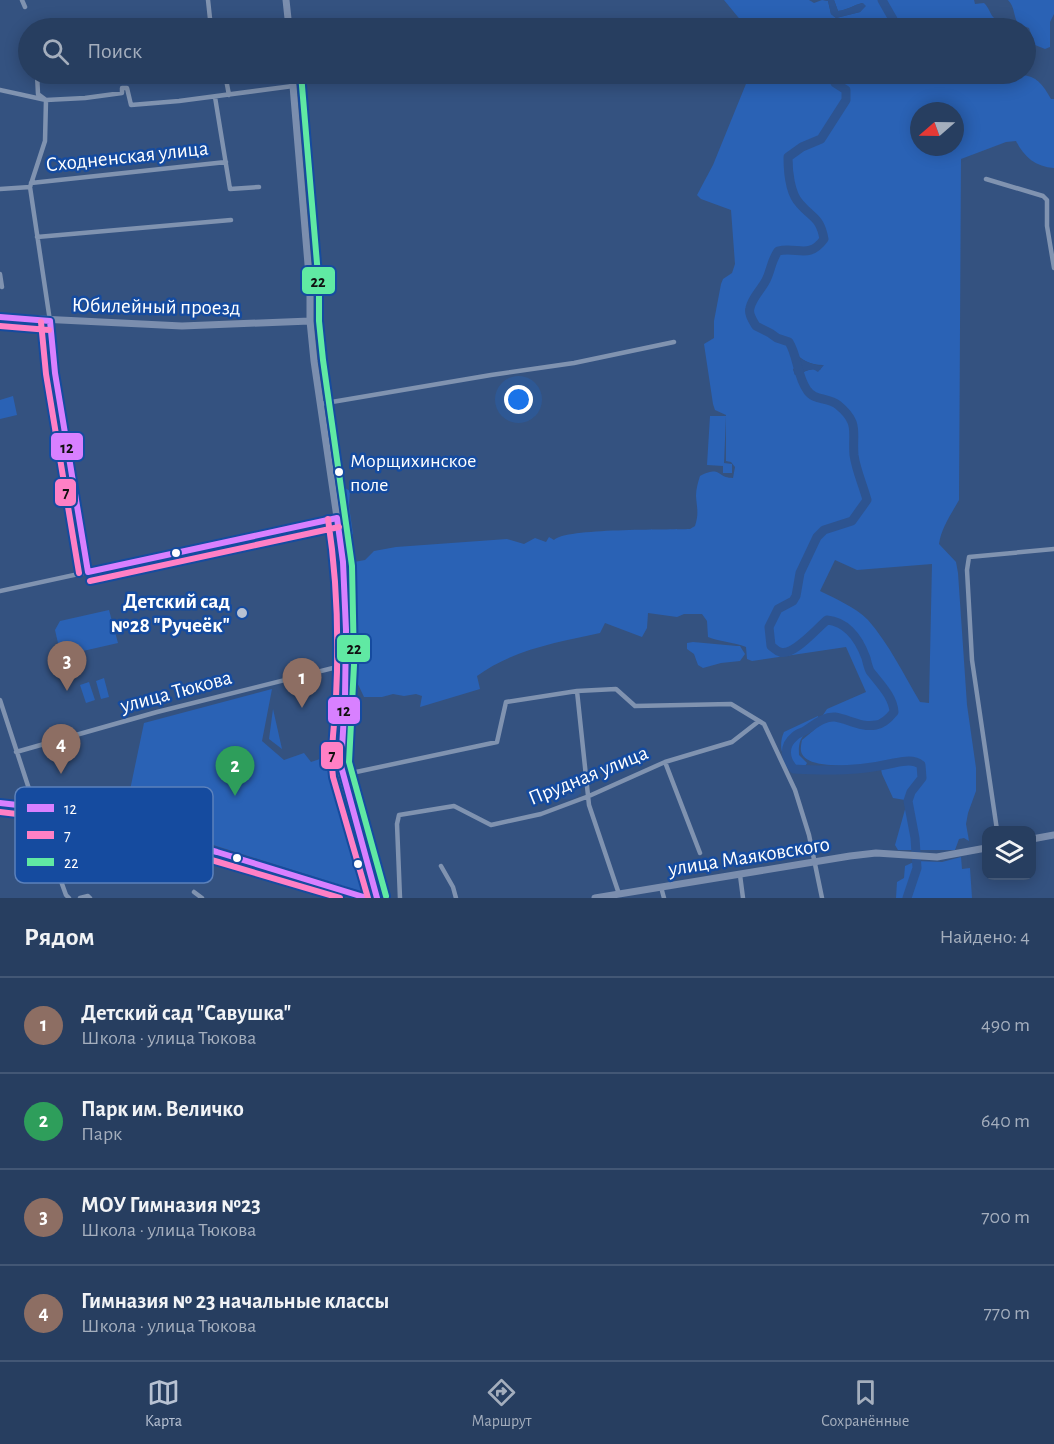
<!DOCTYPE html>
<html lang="ru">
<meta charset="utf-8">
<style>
body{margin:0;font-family:"Alegreya Sans",sans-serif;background:#334969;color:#f1f3f6}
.controls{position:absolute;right:18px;bottom:18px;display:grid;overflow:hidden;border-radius:12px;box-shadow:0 3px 15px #0003}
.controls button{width:54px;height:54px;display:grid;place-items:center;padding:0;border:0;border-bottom:2px solid #435775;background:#273e60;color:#f1f3f6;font:30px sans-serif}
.compass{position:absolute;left:910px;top:102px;width:54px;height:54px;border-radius:50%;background:#273e60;box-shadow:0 3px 15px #0003;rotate:250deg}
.you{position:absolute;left:519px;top:400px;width:21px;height:21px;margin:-15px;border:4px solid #fff;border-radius:50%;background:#1a73e8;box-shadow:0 0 0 9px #1a73e833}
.badge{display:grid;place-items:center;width:39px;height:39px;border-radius:50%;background:#b8c2d3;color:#fff;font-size:20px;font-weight:700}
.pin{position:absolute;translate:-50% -50px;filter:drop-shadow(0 2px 3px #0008)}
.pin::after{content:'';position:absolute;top:32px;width:21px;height:18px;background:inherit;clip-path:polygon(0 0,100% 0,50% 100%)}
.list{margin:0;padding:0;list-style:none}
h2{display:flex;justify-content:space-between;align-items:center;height:78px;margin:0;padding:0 24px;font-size:26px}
h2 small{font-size:20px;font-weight:400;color:#a4aebd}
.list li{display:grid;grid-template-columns:39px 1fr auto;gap:18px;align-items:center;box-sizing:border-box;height:96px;padding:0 24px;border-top:2px solid #435775}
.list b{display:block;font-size:22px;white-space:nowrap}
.list p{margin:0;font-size:20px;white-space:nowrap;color:#a4aebd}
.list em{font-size:20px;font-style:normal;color:#a4aebd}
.icon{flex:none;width:33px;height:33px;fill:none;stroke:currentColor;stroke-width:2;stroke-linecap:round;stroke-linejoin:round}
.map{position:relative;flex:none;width:1054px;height:898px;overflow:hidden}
.search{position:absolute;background:#273e60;box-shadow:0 3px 15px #0003;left:18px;right:18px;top:18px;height:66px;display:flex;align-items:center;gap:15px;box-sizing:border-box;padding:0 21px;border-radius:33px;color:#a4aebd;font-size:22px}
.sheet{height:462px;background:#273e60}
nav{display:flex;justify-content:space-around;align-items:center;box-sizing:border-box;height:84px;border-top:2px solid #435775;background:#273e60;font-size:16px;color:#a4aebd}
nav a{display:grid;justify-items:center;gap:3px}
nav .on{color:#b8c2d3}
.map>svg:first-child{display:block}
</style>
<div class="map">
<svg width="1054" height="898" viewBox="0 0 1054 898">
<rect width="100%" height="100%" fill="#345280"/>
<path fill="#2a62b5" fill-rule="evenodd" d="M724,0H809L814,3L822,0L828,1L831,14L836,18L860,12L865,6L862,3C853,5 848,10 838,11L834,0H974L975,4L984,3C989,7 990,15 995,19C1000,24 1007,23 1013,28H747Z
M1008,0H1054V14L1050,22V47L1045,49L1035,45L1029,28L1018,24C1013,15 1015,7 1008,0Z
M750,74H998L1009,78C1031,70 1041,81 1051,99H1054V168C1036,167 1024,157 1016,141L1006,142L961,159L959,500C951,514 941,529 939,544L956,562L958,573L967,705L976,768V791L968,813L966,824L969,841L964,838L959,839L955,850H898L895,845L906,806L905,800L893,798L882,774L881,769L871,763L866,765C850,765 810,769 802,754C800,750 801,745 802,740L814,730L818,723C805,735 798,735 799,755L807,763L804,768L799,771C783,763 777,748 784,732L818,716L819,721L827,709L866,692L846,647L752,661L747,659L746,647C733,642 721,642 708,637L707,621L702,614H684L677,617L648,613L647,628L642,637L605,623L600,633C558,642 512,650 477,676L480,689L420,707L422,696L416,694L404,696L393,694L382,697H364L355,678V659L364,650V645L352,654L350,643L354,640L364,641L363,638L351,637L349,569L354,562L365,560L374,551L396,547L507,539L524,544L535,538L546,542L549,537L554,540C565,528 668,530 690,529L695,526C699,513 697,509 696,496C696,489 698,482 700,476C722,465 716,478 733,478L735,467L731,462L726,461V415L715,410L713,404L704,344L714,338V321L721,284L723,279L732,273L735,264L731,210L701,199L697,195L713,165ZM919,111H955V147H919ZM793,349C800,360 810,365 823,365L820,370C813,369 806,369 800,375H795L793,369L796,368L792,352ZM835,560L857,570L932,564L929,703L920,702C904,675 889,644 868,620C855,607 836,599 820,591Z
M13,396L17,415L0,419V400Z
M710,416H726L724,463L732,464V473H723V466L707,465Z
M345,488L350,491L349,506L353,534L351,535H348L342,521L340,490Z
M109,610L118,643L61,656L55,630L60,621Z
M693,642L737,646H740L745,654L740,661L721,663L703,668L698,665L694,654L687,649V643Z
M104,678L109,697L101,699L96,681Z
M89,682L95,700L86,703L80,685Z
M272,689L262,741L284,760L304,753L311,762L335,754V777L369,894L153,826L149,822L125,814L144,723Z
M273,709L282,749L269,739Z
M961,857L962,869L970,868L972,898H896L897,882L904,878L905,866L916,861L942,862Z"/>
<path fill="#2d5491" d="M824,0H834L838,11C848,10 853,5 863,3L866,6L860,12L836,18L831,14L828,1Z
M792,349L799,358C807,361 814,367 824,365L818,372L813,369L805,371L800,375H795L793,369L796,368Z
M569,778C578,784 580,779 581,793C573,801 566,801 556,796C554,786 561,783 569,778Z"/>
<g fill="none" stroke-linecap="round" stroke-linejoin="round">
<path stroke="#2d5491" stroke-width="9" d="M882,0L898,28
M832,74L835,83L846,90V100L821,139L802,147L788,157C788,171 790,194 800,204C813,219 820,217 824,239C809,260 797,246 778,251C770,263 771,272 765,282C760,291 752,298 750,308C748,314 753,321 756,326L770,333L777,338L789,342C798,357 797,376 807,390C814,401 828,397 838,405C860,423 852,432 854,455C856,470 863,485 867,500L852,521L824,530L817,537L800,573L796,596L793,601L778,609L769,627L771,646C774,648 776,651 780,652C793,657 817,628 827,620C848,622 859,639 866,658C867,662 868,667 870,671C879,683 893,696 894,712C890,717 883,724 876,725C862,728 848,719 835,717C824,716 814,725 806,730C802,733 797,733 794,737C783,746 785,760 794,769C828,771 860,771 894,763C904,761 914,759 921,765L922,778L911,792L908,801L915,838L917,868L907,898"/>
<path stroke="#8093b0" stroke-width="4.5" d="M22,0L25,7
M208,0L211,28
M37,74L38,94L46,100L45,141L30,187L50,321L55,373L88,572
M225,74L229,95
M0,90L46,100L85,98L122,93V88H127L131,105L179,101L293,86
M215,97L230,189L259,187
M986,179L1043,196L1047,200V226L1054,268
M31,183L226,162
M0,189L30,187
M37,237L231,220
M0,274L2,287
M320,404L491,375L574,363L674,342
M0,591L337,518
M577,691L589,805L619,894
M0,700L31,795L32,807
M16,752L157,712L345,665
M665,762L700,853
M342,775L497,742L506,702L577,691L616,689L635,706L731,704L764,724L795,790L809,835L822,898
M41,808L37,831L47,859L57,870L66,895L69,898
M997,830L972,660L967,570L969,557L1054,549
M441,866L453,887L456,898
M740,875L743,898
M661,887L664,898
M194,892L202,898
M80,898L88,896L90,898
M400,898L397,824L399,815L454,806L491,825L541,814L589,796L665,762L732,742L759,721"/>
<path stroke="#7b8eae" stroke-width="7" d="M286,0L289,28
M292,74L310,288V321L314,361L339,531L343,566L345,665L340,763L342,775L377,898
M0,317L182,326L310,321
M0,803L61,810L217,852L342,889L367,898
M1032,839L1054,835
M595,898L850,856L876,853L937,857L986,848"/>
<defs>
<path id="bus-1" d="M0,317L50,321
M50,321L55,373L88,572
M337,518L343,562L346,630L345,697L341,766L377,898
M88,572L337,518
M0,803L61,810L217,852L367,898"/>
<path id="bus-2" d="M41,322L46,374L79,573
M0,326L49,330
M328,519C337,578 339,638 336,698C335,721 331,743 332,767L333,777L368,898
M90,581L339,527
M0,812L59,819L215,861L340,898"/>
<path id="bus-3" d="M301,74L319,287V321L323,360L352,566L354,665L349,762L386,896"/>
</defs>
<use href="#bus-1" stroke="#154b9f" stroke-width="10"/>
<use href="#bus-2" stroke="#154b9f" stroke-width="10"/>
<use href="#bus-3" stroke="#154b9f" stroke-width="10"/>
<use href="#bus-1" stroke="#d880ff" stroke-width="6"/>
<use href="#bus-2" stroke="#ff80c5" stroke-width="6"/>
<use href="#bus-3" stroke="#60e9a3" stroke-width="6"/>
</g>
<g fill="#fff" stroke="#154b9f" stroke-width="2">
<circle cx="339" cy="472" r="5"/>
<circle cx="176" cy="553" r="5"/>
<circle cx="237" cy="858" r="5"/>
<circle cx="358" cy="864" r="5"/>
</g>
<circle fill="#b8c2d3" stroke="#154b9f" stroke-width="2" cx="242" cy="613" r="6"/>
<g text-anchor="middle" stroke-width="5" stroke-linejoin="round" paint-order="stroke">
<g font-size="20" fill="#fff" stroke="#154b9f" text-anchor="start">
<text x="350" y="467">Морщихинское<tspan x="350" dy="24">поле</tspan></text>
</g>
<g font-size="21" fill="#fff" stroke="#154b9f">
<text transform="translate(127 156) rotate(-6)" y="7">Сходненская улица</text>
<text transform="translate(156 306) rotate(1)" y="7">Юбилейный проезд</text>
<text transform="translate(176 691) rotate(-15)" y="7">улица Тюкова</text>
<text transform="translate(588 775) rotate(-22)" y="7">Прудная улица</text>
<text transform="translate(749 856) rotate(-9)" y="7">улица Маяковского</text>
</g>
<g font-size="21" font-weight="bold" fill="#fff" stroke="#154b9f" text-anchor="end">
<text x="230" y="608">Детский сад<tspan x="230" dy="24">№28 "Ручеёк"</tspan></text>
</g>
</g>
<rect x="15" y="787" width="198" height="96" rx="9" fill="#154b9f" stroke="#5b81bc" stroke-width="1.5"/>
<rect x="27" y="804" width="27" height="8" fill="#d880ff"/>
<rect x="27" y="831" width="27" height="8" fill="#ff80c5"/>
<rect x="27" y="858" width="27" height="8" fill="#60e9a3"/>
<g font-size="16" fill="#fff">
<text x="64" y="814">12</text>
<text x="64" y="841">7</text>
<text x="64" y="868">22</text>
</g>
<g stroke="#154b9f" stroke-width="2">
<rect x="301" y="266" width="35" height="29" rx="6" fill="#60e9a3"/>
<rect x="50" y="432" width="34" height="29" rx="6" fill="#d880ff"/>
<rect x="54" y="478" width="23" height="29" rx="6" fill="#ff80c5"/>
<rect x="336" y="634" width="35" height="29" rx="6" fill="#60e9a3"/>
<rect x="327" y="696" width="34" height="29" rx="6" fill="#d880ff"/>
<rect x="320" y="741" width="24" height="29" rx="6" fill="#ff80c5"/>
</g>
<g font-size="16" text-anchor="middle" font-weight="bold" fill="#111">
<text x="318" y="287">22</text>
<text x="67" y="453">12</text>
<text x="66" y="498">7</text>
<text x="354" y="654">22</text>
<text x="344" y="716">12</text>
<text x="332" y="761">7</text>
</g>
</svg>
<div class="controls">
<button><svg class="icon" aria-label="layers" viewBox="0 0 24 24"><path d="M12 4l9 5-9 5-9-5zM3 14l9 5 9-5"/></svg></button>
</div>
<svg class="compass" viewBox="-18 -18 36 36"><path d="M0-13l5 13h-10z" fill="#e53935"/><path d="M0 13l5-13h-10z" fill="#a4aebd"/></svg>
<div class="you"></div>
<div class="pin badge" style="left:302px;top:708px;background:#8d6e63">1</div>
<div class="pin badge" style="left:235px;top:796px;background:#2e9e5b">2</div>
<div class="pin badge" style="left:67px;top:691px;background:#8d6e63">3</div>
<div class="pin badge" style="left:61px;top:774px;background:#8d6e63">4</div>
<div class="search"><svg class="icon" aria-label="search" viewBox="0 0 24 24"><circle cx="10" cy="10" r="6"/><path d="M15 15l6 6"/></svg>Поиск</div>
</div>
<section class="sheet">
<h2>Рядом<small>Найдено: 4</small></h2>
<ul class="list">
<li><span class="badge" style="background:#8d6e63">1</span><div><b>Детский сад &quot;Савушка&quot;</b><p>Школа · улица Тюкова</p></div><em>490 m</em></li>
<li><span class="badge" style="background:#2e9e5b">2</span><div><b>Парк им. Величко</b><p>Парк</p></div><em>640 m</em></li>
<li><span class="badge" style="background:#8d6e63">3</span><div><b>МОУ Гимназия №23</b><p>Школа · улица Тюкова</p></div><em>700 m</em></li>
<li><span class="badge" style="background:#8d6e63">4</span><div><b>Гимназия № 23 начальные классы</b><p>Школа · улица Тюкова</p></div><em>770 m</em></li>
</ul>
</section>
<nav>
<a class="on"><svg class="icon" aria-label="map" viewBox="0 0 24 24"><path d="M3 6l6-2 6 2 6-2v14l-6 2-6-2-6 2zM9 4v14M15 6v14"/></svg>Карта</a>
<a><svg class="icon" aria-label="directions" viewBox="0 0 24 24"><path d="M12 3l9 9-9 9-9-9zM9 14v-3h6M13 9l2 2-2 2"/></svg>Маршрут</a>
<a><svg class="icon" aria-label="saved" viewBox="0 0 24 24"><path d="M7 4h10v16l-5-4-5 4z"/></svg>Сохранённые</a>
</nav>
